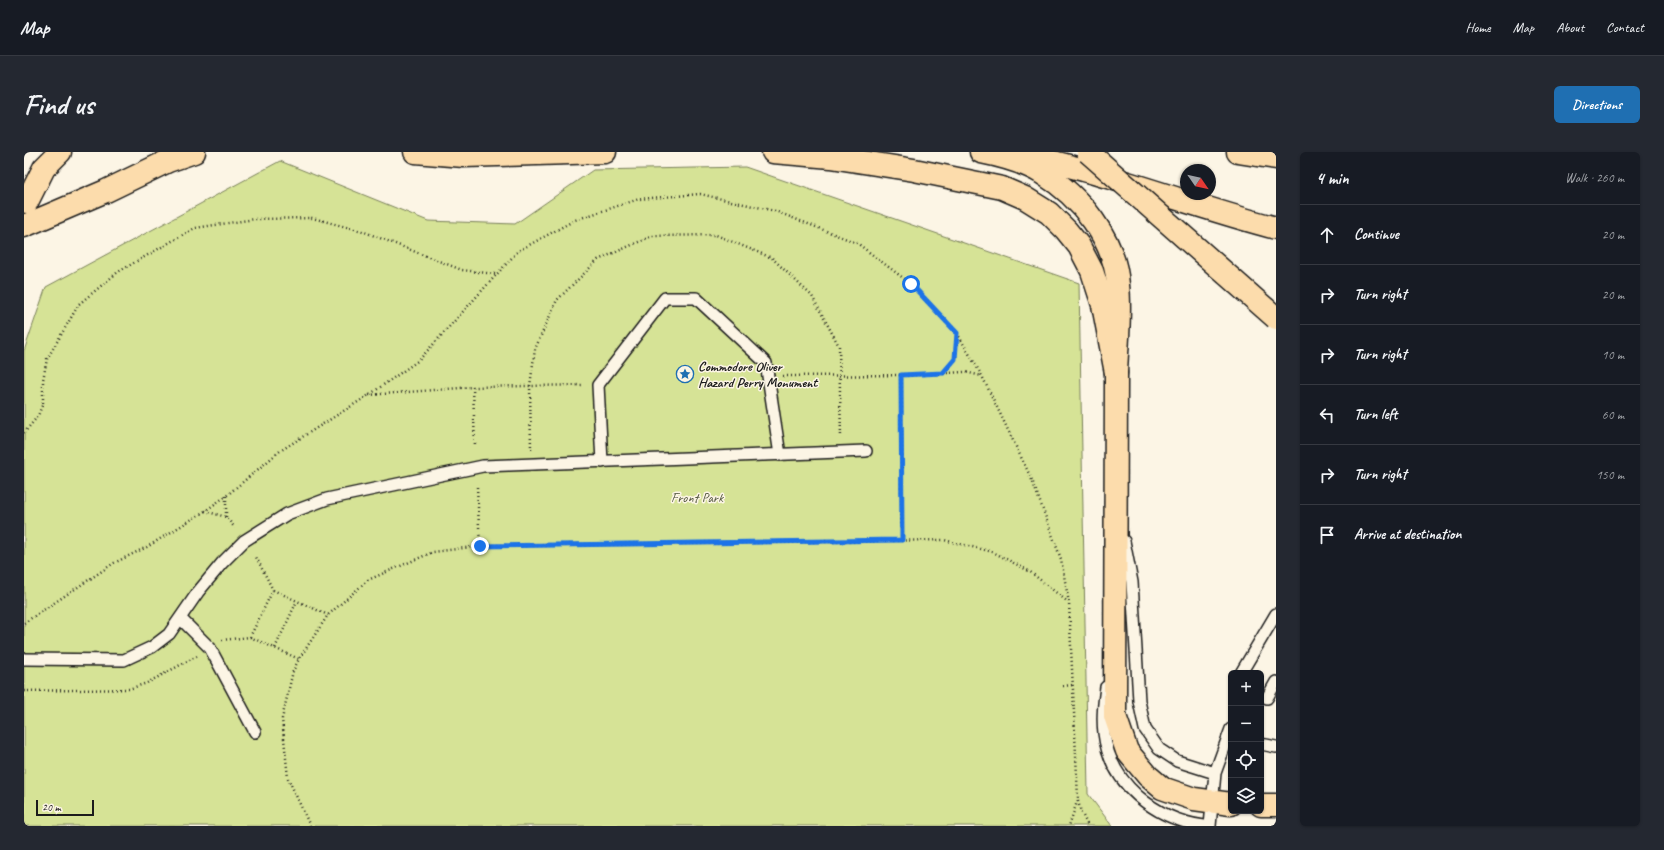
<!DOCTYPE html>
<meta charset="utf-8">
<style>
body{margin:0;font-family:Caveat,sans-serif;background:#242831;color:#f1f3f6}
.controls{position:absolute;right:12px;bottom:12px;display:grid;overflow:hidden;border-radius:6px;box-shadow:0 1px 3px #0004}
.controls button{width:36px;height:36px;display:grid;place-items:center;padding:0;border:0;border-bottom:1px solid #363941;background:#171b24;color:#f1f3f6;font:20px sans-serif}
.compass{position:absolute;left:1156px;top:12px;width:36px;height:36px;border-radius:50%;background:#171b24;box-shadow:0 1px 3px #0004;rotate:124deg}
.scale{position:absolute;left:12px;bottom:10px;width:58px;box-sizing:border-box;padding-left:4px;border:2px solid #1c1c1c;border-top:0;font-size:11px;line-height:14px;white-space:nowrap;color:#1c1c1c;-webkit-text-stroke:3px #fcf5e5;paint-order:stroke}
.stop{position:absolute;width:12px;height:12px;margin:-9px;border:3px solid #1a73e8;border-radius:50%;background:#fff}
.stop.end{background:#1a73e8;border-color:#fff;box-shadow:0 1px 4px #0008}
.list{margin:0;padding:0;list-style:none}
h2{display:flex;justify-content:space-between;align-items:center;height:52px;margin:0;padding:0 16px;font-size:17px}
h2 small{font-size:13px;font-weight:400;color:#9ea1a6}
.list li{display:grid;grid-template-columns:26px 1fr auto;gap:12px;align-items:center;box-sizing:border-box;height:60px;padding:0 16px;border-top:1px solid #363941}
.list b{display:block;font-size:15px;white-space:nowrap}
.list em{font-size:13px;font-style:normal;color:#9ea1a6}
.icon{flex:none;width:22px;height:22px;fill:none;stroke:currentColor;stroke-width:2;stroke-linecap:round;stroke-linejoin:round}
.map{position:relative;flex:none;width:1252px;height:674px;overflow:hidden;border-radius:6px}
header{display:flex;align-items:center;gap:24px;box-sizing:border-box;height:56px;padding:0 20px;background:#171b24;border-bottom:1px solid #363941}
header strong{font-size:19px}
nav{display:flex;gap:22px;margin-inline-start:auto;font-size:14px}
.intro{display:flex;align-items:center;justify-content:space-between;box-sizing:border-box;height:96px;padding:0 24px}
h1{margin:0;font-size:28px}
.button{padding:10px 18px;border-radius:6px;background:#1f6fb2;color:#fff;font-size:14px;font-weight:700}
main{display:flex;gap:24px;padding:0 24px}
aside{flex:1;background:#171b24;border-radius:6px;box-shadow:0 1px 3px #0004}
.map>svg:first-child{display:block}
</style>
<header>
<strong>Map</strong>
<nav><a>Home</a><a>Map</a><a>About</a><a>Contact</a></nav>
</header>
<div class="intro"><h1>Find us</h1><a class="button">Directions</a></div>
<main>
<div class="map">
<svg width="1252" height="674" viewBox="0 0 1252 674">
<rect width="100%" height="100%" fill="#fcf5e5"/>
<filter id="ink" filterUnits="userSpaceOnUse"><feTurbulence type="fractalNoise" baseFrequency=".025" numOctaves="2"/><feDisplacementMap in="SourceGraphic" scale="8" xChannelSelector="R" yChannelSelector="G"/><feConvolveMatrix kernelMatrix="1 2 1 2 8 2 1 2 1" color-interpolation-filters="sRGB"/></filter>
<g filter="url(#ink)">
<path fill="#d6e396" stroke="#798059" d="M256,9L404,69L491,72L569,18L721,15L1055,131L1064,642L1088,674H0V199L22,135Z"/>
<g fill="none" stroke-linecap="round" stroke-linejoin="round">
<defs>
<path id="service" d="M578,310L574,233L641,146H672L742,211L756,303
M1100,389L1108,430L1115,549L1121,577L1135,597L1153,609L1191,621
M156,466L186,496L231,580
M0,507L100,508L128,495L145,482L174,440L198,411L220,389L263,362L303,347L459,314L842,299
M1217,521L1252,462
M1082,535C1080,550 1078,565 1080,581C1086,632 1131,667 1180,674
M1243,546L1252,530
M1237,592L1252,595
M1186,674L1191,621L1207,577"/>
<path id="trunk" d="M391,0L440,4L581,0
M749,0L807,5L890,18L978,36L1001,46L1025,61L1042,78L1055,94L1068,119L1079,153L1092,221L1091,564L1103,599L1124,624L1138,636L1170,647L1207,652
M0,74L82,39L144,9L170,0
M1237,653H1252"/>
<path id="motorway" d="M957,0C977,4 1000,10 1018,21C1056,44 1091,87 1094,133C1097,162 1093,192 1092,221
M1214,0L1252,6
M999,3C1085,21 1167,54 1252,76
M3,50L20,16L36,0"/>
</defs>
<use href="#service" stroke="#1c1c1c" stroke-width="14"/>
<use href="#trunk" stroke="#1c1c1c" stroke-width="25"/>
<use href="#motorway" stroke="#1c1c1c" stroke-width="25"/>
<path stroke="#1c1c1c" stroke-width="2.5" stroke-dasharray="1 3" stroke-linecap="butt" d="M920,221L931,207L933,181
M877,223L878,388
M759,224L885,223L941,220L958,224
M449,235L451,295
M345,243L449,235L560,233
M0,281L14,264L19,251V228L23,207L55,152L94,120L171,76L231,67L288,66L338,79L438,118L471,122
M507,298L506,234L511,197L533,148L574,108L628,84L692,83L748,106L788,144L815,194L817,285
M453,335L456,394
M181,359L202,365L211,376
M202,365V344
M249,438L304,463
M0,471L90,411L123,395L181,359L202,344L256,299L345,243L395,208L494,99L551,68L615,47L676,42L751,59L833,91L887,132L933,181L958,224L1008,328L1037,407L1045,451L1054,647L1045,674
M226,485L275,507
M198,488L226,485L249,438L232,405
M251,496L273,449
M1039,534L1049,533
M0,539L105,537L123,531L173,504
M1054,649L1057,660L1064,674
M286,674L264,626L258,567L269,519L275,507L304,463L344,428L409,400L456,394L920,388L969,400L1005,419L1044,450"/>
<use href="#service" stroke="#fcf5e5" stroke-width="11"/>
<use href="#trunk" stroke="#fcdcac" stroke-width="22"/>
<use href="#motorway" stroke="#fcdcac" stroke-width="22"/>
<defs>
<path id="motorway-bridge" d="M1064,0L1252,166"/>
</defs>
<use href="#motorway-bridge" stroke="#1c1c1c" stroke-width="25" stroke-linecap="butt"/>
<use href="#motorway-bridge" stroke="#fcdcac" stroke-width="22"/>
</g>
</g>
<g fill="none" stroke-linecap="round" stroke-linejoin="round" filter="url(#ink)">
<path stroke="#1a73e8" stroke-width="5" d="M456,394L878,388L877,223L919,221L931,207L933,181L887,132"/>
</g>
<defs>
<symbol id="sight-ring" viewBox="-11 -11 22 22"><circle r="9.5" fill="#fcf5e5" stroke="#1f6fb2" stroke-width="1.5"/><path d="M0-6L1.8-2.2L6-1.7L2.9 1.2L3.7 5.4L0 3.3L-3.7 5.4L-2.9 1.2L-6-1.7L-1.8-2.2Z" fill="#1f6fb2"/></symbol>
</defs>
<g fill-rule="evenodd">
<use href="#sight-ring" x="651" y="212" width="20" height="20"/>
</g>
<g text-anchor="middle" stroke-width="3" stroke-linejoin="round" paint-order="stroke">
<g font-size="14" font-weight="bold" fill="#1c1c1c" stroke="#fcf5e5" text-anchor="start">
<text x="674" y="219">Commodore Oliver<tspan x="674" dy="16">Hazard Perry Monument</tspan></text>
</g>
<g font-size="14" fill="#545841" stroke="#fcf5e5">
<text x="673" y="350">Front Park</text>
</g>
</g>
</svg>
<div class="controls">
<button>+</button>
<button>−</button>
<button><svg class="icon" aria-label="locate" viewBox="0 0 24 24"><circle cx="12" cy="12" r="6"/><path d="M12 2v4M12 18v4M2 12h4M18 12h4"/></svg></button>
<button><svg class="icon" aria-label="layers" viewBox="0 0 24 24"><path d="M12 4l9 5-9 5-9-5zM3 14l9 5 9-5"/></svg></button>
</div>
<svg class="compass" viewBox="-18 -18 36 36"><path d="M0-13l5 13h-10z" fill="#e53935"/><path d="M0 13l5-13h-10z" fill="#9ea1a6"/></svg>
<div class="scale">20 m</div>
<div class="stop" style="left:887px;top:132px"></div>
<div class="stop end" style="left:456px;top:394px"></div>
</div>
<aside>
<h2>4 min<small>Walk · 260 m</small></h2>
<ul class="list">
<li><svg class="icon" aria-label="ahead" viewBox="0 0 24 24"><path d="M12 20V5M6 11l6-6 6 6"/></svg><div><b>Continue</b></div><em>20 m</em></li>
<li><svg class="icon" aria-label="right" viewBox="0 0 24 24"><path d="M7 20v-9h11M14 6l5 5-5 5"/></svg><div><b>Turn right</b></div><em>20 m</em></li>
<li><svg class="icon" aria-label="right" viewBox="0 0 24 24"><path d="M7 20v-9h11M14 6l5 5-5 5"/></svg><div><b>Turn right</b></div><em>10 m</em></li>
<li><svg class="icon" aria-label="left" viewBox="0 0 24 24"><path d="M17 20v-9H6M10 6l-5 5 5 5"/></svg><div><b>Turn left</b></div><em>60 m</em></li>
<li><svg class="icon" aria-label="right" viewBox="0 0 24 24"><path d="M7 20v-9h11M14 6l5 5-5 5"/></svg><div><b>Turn right</b></div><em>150 m</em></li>
<li><svg class="icon" aria-label="arrive" viewBox="0 0 24 24"><path d="M6 21V4h12l-3 4 3 4H6"/></svg><div><b>Arrive at destination</b></div></li>
</ul>
</aside>
</main>
